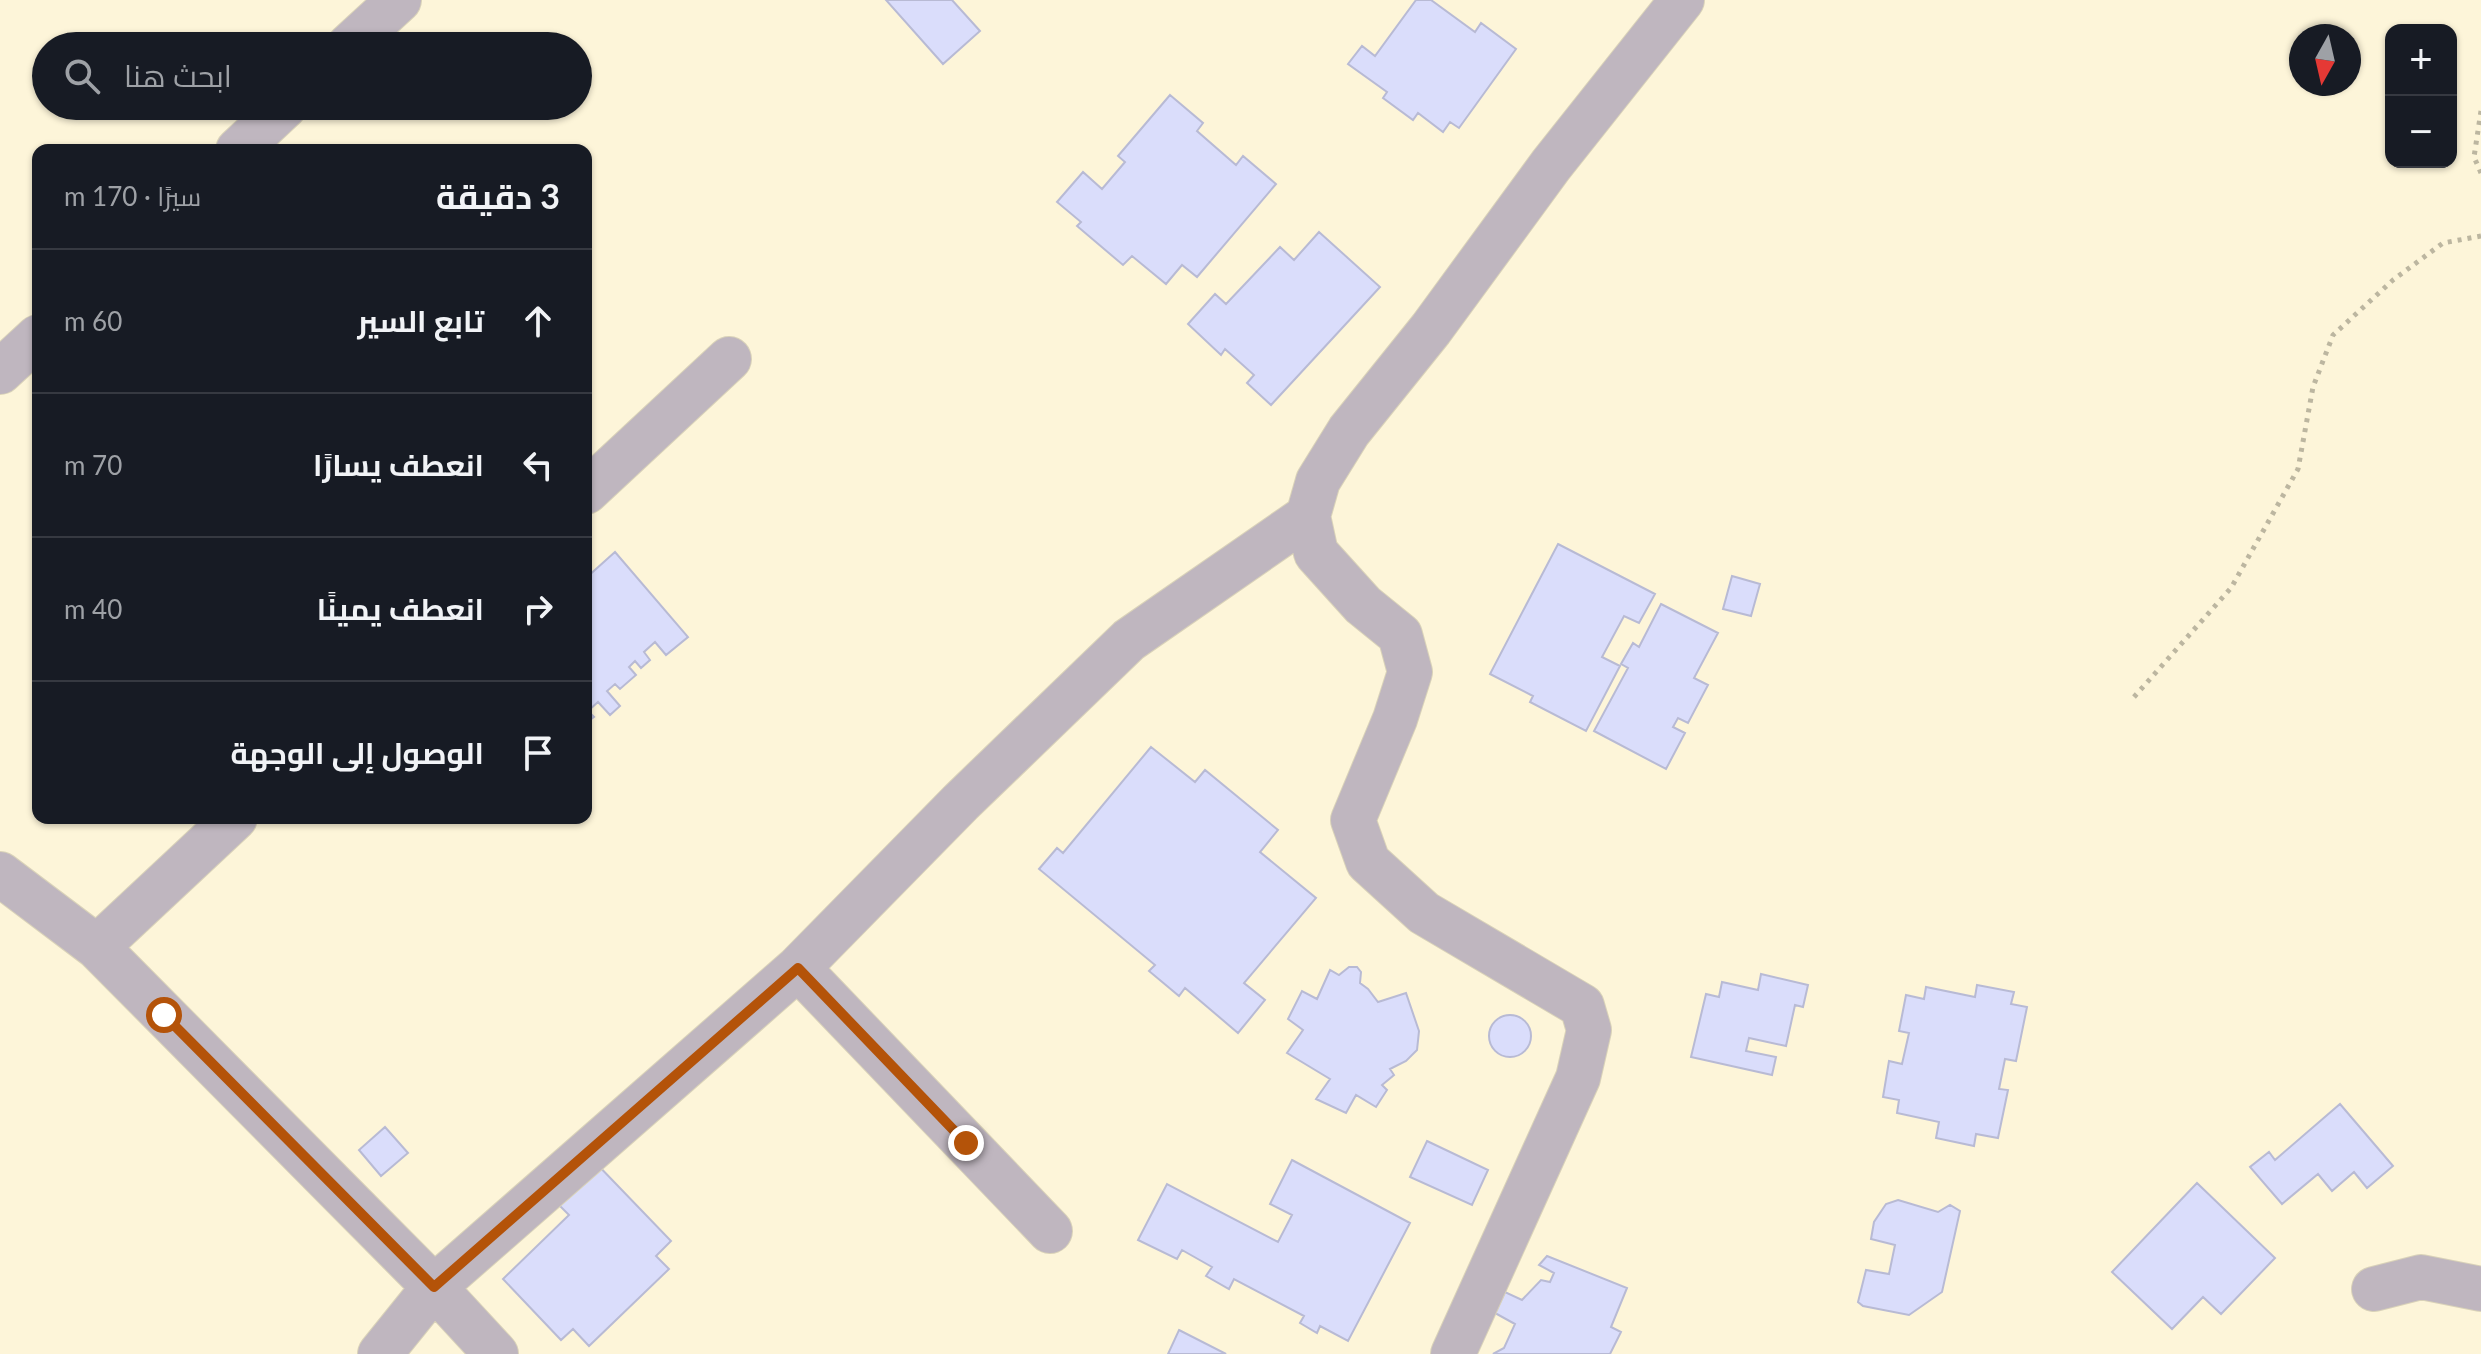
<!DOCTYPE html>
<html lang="ar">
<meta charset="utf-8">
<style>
body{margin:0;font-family:Lato,Cairo,sans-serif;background:#20242c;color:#f1f3f6;direction:rtl}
.controls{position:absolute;right:24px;top:24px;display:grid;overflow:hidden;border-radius:16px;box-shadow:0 2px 6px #0004}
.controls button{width:72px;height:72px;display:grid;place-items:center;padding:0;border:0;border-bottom:2px solid #363941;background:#171b24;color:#f1f3f6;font:40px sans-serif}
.compass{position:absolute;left:2289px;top:24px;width:72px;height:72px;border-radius:50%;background:#171b24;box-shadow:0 2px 6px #0004;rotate:188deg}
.stop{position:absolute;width:24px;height:24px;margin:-18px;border:6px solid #b45309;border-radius:50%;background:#fff}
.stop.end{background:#b45309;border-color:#fff;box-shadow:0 2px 8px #0008}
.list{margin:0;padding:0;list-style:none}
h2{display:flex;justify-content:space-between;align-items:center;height:104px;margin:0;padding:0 32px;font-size:34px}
h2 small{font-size:26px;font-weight:400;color:#9ea1a6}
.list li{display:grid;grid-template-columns:52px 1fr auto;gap:24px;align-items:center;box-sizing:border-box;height:144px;padding:0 32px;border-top:2px solid #363941}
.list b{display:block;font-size:30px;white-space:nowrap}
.list em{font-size:26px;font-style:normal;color:#9ea1a6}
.icon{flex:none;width:44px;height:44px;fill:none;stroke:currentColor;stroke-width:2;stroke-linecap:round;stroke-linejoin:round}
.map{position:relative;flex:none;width:2481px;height:1354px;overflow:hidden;direction:ltr}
.search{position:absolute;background:#171b24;box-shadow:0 2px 6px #0004;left:32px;top:32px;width:560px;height:88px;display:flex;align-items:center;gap:20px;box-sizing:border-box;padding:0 28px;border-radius:44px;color:#9ea1a6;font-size:30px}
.panel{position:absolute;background:#171b24;box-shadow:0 2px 6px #0004;left:32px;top:144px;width:560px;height:680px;border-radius:16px;direction:rtl}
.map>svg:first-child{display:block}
</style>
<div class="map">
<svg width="2481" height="1354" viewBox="0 0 2481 1354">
<rect width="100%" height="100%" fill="#fdf5d9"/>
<path fill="#daddfb" stroke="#b8bad4" stroke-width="2" d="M886,0H952L980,31L943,64Z
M1416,0H1431L1475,32L1481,23L1516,49L1459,128L1450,122L1443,132L1418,113L1413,120L1383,98L1387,92L1348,64L1362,46L1375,56Z
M1170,95L1203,123L1197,131L1236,165L1243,156L1276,184L1197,277L1182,265L1166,284L1132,256L1123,265L1077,226L1081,222L1057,202L1083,172L1102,189L1125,162L1118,156Z
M1319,232L1380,287L1271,405L1247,383L1254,375L1225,349L1221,355L1188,324L1215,294L1226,304L1280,247L1294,260Z
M1558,544L1655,594L1639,623L1624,616L1602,657L1620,666L1586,731L1530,702L1533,696L1490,674Z
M615,552L688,637L666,655L655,642L644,652L650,660L641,668L635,661L629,667L636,675L620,689L615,684L607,691L620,706L610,715L598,702L588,711L594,717L586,723V578Z
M1732,576L1760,584L1751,616L1723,609Z
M1661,604L1718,633L1694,678L1708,685L1688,723L1678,718L1673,727L1685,733L1666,769L1594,731L1628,668L1621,664L1633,643L1639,647Z
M1151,747L1195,782L1205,770L1278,830L1260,852L1316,898L1244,983L1265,1000L1238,1033L1185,988L1179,996L1149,971L1155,965L1039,869L1057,848L1063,853Z
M1349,967H1357L1361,972L1360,983L1368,989L1378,1002L1406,993L1419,1031L1417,1050L1406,1061L1390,1069L1394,1075L1382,1085L1387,1090L1376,1107L1356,1095L1346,1113L1316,1099L1330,1079L1287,1053L1303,1030L1288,1019L1302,991L1317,999L1330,970L1339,975Z
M1761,974L1808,985L1803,1007L1795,1005L1786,1046L1749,1038L1746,1051L1776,1057L1772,1075L1691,1057L1706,994L1719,997L1722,982L1758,990Z
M1977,985L2014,992L2011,1004L2027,1007L2016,1061L2005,1059L1999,1089L2008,1090L1998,1138L1976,1134L1974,1146L1936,1138L1939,1122L1897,1113L1899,1100L1883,1097L1889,1061L1902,1064L1909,1033L1899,1031L1906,995L1924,999L1926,987L1975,997Z
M1489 1036a21 21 0 1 1 42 0a21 21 0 1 1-42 0Z
M2340,1104L2393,1166L2367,1188L2354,1172L2332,1191L2318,1174L2282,1204L2250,1167L2269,1152L2275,1160Z
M385,1127L408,1153L381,1176L359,1150Z
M1427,1141L1488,1170L1472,1205L1410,1177Z
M592,1159L671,1241L656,1256L669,1269L589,1346L573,1329L561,1340L503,1279L569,1215L551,1197Z
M1292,1160L1410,1223L1348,1341L1320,1326L1317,1333L1300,1323L1304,1316L1234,1279L1229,1289L1206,1276L1212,1267L1182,1250L1177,1259L1138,1240L1167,1184L1278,1242L1292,1215L1270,1204Z
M2197,1183L2275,1258L2221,1314L2203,1297L2172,1329L2112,1272Z
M1898,1200L1938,1212L1950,1205L1960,1211L1942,1292L1909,1315L1863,1306L1858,1302L1866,1270L1889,1274L1895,1245L1871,1239L1874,1222L1886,1204Z
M1547,1256L1627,1288L1611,1327L1621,1332L1610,1354H1493L1504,1348L1515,1324L1495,1313L1505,1292L1522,1300L1541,1280L1550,1282L1554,1273L1539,1265Z
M1179,1330L1226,1354H1168Z"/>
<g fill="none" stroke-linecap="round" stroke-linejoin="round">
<defs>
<path id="minor" d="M349,46L399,0
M238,150L285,106
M0,372L38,337
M586,492L729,359
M0,874L97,947L434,1287L496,1354
M97,947L235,818
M798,968L1050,1231
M2374,1289L2421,1277L2481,1289
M380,1354L434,1287L798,968L961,802L1129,640L1308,516
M1453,1354L1578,1078L1589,1030L1582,1006L1424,913L1368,862L1353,820L1395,719L1410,672L1400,635L1363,605L1316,553L1308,516L1318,481L1349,431L1431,329L1551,165L1682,0"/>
</defs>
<use href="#minor" stroke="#d9d2b9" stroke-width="46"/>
<path stroke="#bcb6a0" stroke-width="5" stroke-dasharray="4 6" stroke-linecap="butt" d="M2481,111L2474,157L2481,173
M2134,697L2231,588L2298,469L2313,387L2333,335L2393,280L2443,243L2481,236"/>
<use href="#minor" stroke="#bfb6bf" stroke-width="44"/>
</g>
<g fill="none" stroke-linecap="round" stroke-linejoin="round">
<path stroke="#b45309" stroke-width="10" d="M164,1015L434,1287L798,968L966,1143"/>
</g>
</svg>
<div class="controls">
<button>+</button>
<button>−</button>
</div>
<svg class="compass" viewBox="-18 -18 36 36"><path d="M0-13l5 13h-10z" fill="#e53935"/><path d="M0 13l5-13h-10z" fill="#9ea1a6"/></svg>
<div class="stop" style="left:164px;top:1015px"></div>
<div class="stop end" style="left:966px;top:1143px"></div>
<div class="search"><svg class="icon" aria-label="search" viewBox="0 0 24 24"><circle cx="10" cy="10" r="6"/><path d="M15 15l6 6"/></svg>ابحث هنا</div>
<section class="panel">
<h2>3 دقيقة<small>سيرًا · 170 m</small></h2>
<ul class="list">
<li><svg class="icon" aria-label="ahead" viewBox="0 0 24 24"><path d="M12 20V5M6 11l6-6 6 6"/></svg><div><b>تابع السير</b></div><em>60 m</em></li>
<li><svg class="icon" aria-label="left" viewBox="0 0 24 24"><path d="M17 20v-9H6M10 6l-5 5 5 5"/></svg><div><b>انعطف يسارًا</b></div><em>70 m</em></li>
<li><svg class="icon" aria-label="right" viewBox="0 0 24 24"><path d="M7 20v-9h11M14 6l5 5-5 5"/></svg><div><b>انعطف يمينًا</b></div><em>40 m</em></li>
<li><svg class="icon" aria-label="arrive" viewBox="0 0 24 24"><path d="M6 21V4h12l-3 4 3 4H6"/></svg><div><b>الوصول إلى الوجهة</b></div></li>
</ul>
</section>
</div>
